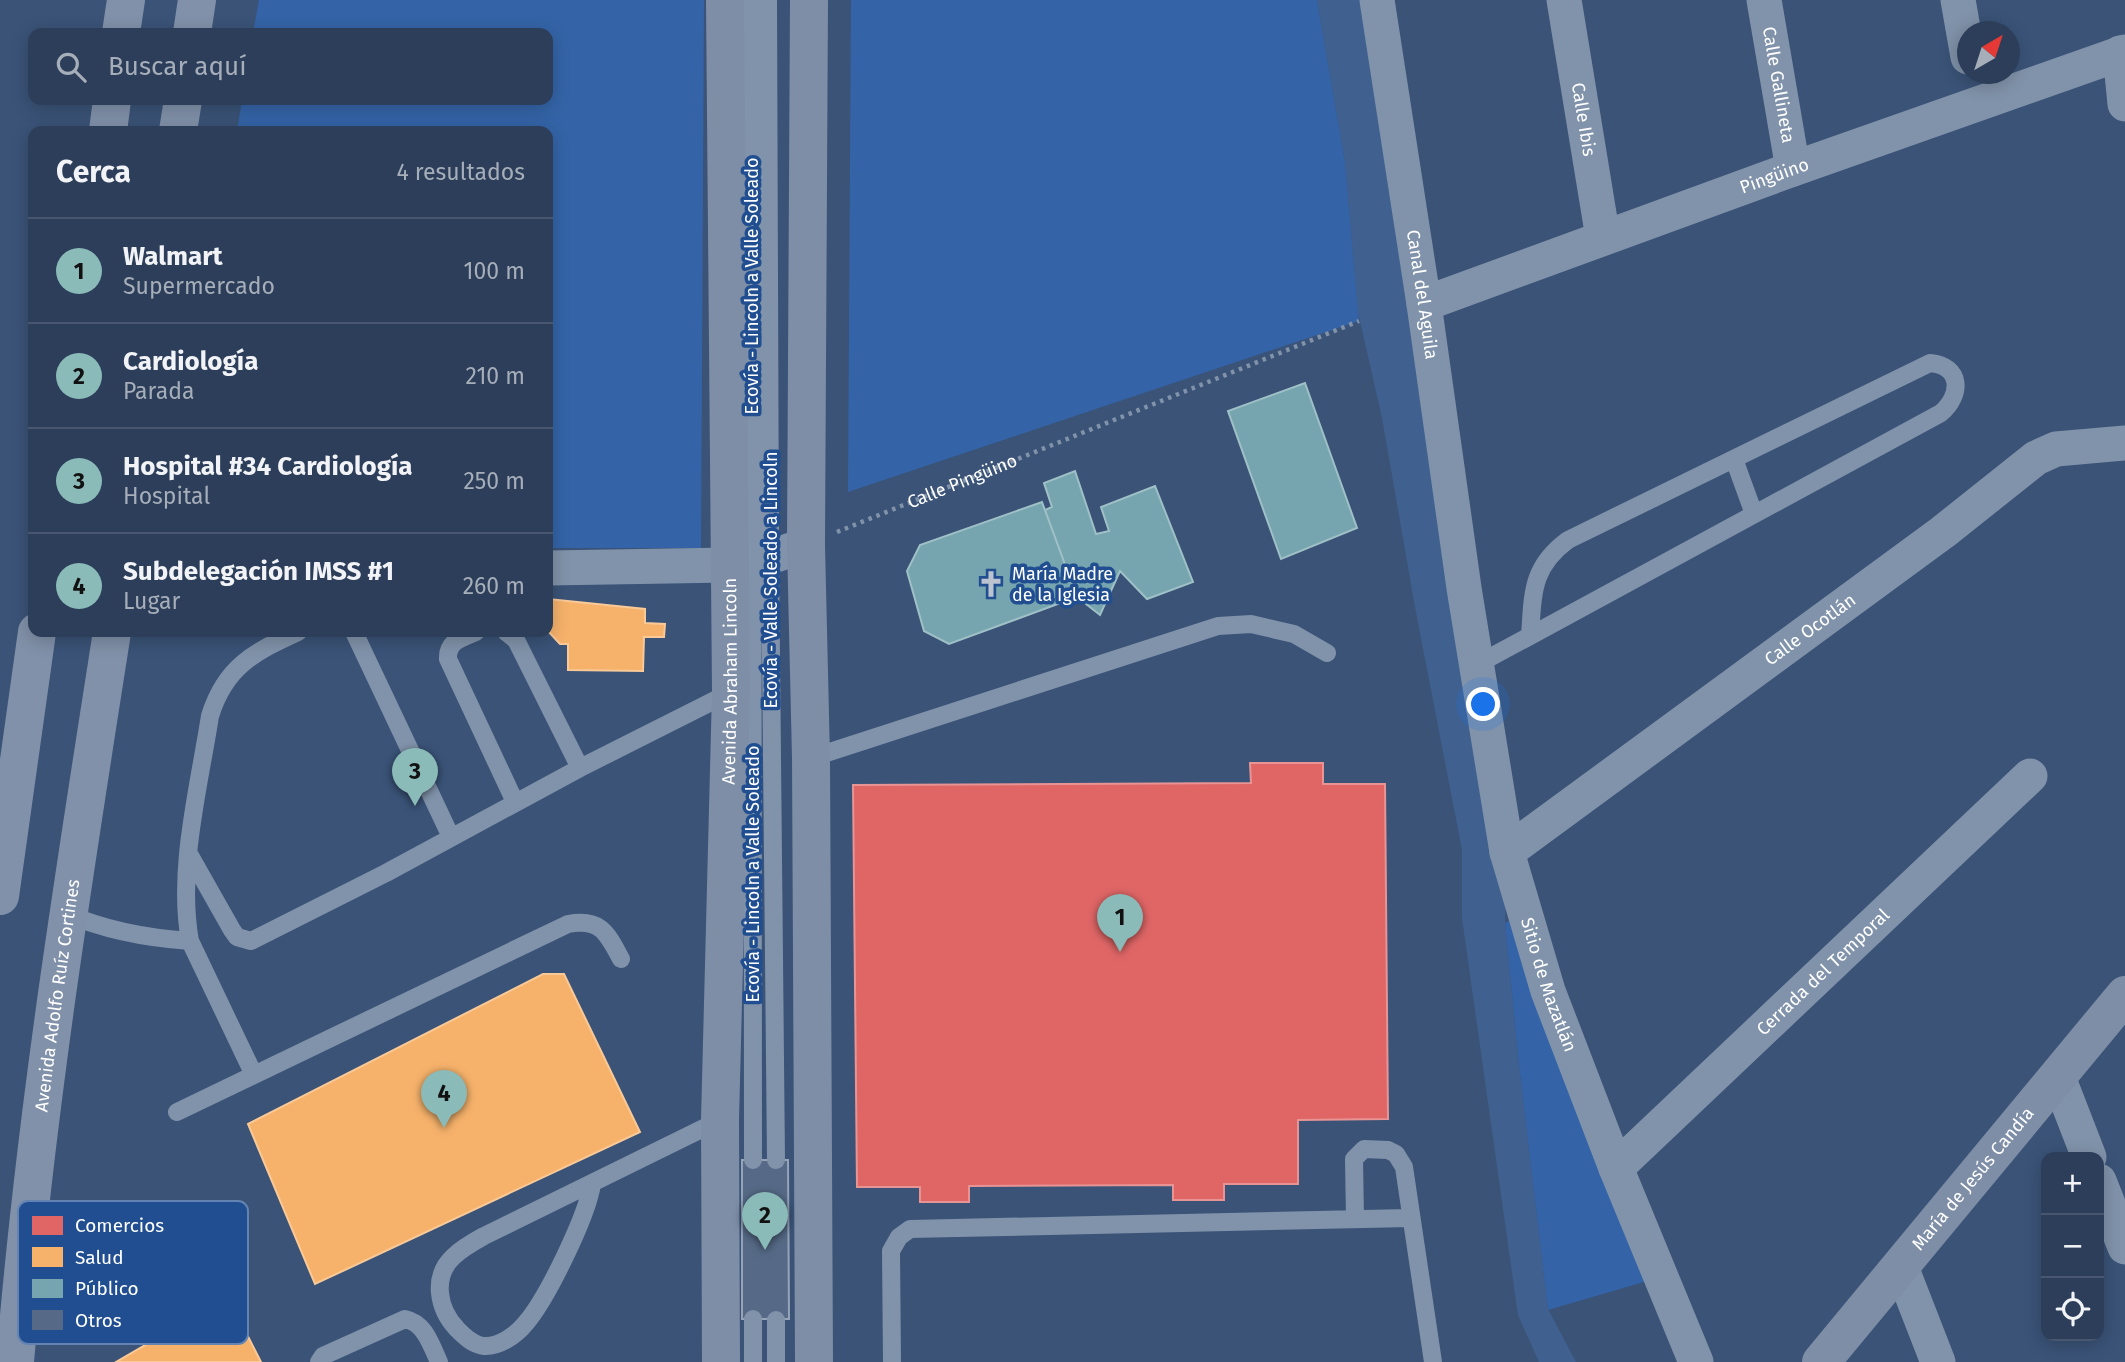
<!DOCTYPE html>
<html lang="es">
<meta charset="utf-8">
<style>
body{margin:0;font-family:"Fira Sans",sans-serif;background:#34455f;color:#f1f3f6}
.controls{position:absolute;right:21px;bottom:21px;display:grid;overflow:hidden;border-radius:14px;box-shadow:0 4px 18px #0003}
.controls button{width:63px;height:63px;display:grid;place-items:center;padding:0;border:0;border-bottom:2px solid #48576f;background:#2c3e59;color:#f1f3f6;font:35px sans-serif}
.compass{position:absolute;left:1957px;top:21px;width:63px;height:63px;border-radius:50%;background:#2c3e59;box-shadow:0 4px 18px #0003;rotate:39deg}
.you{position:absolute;left:1484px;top:705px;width:24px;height:24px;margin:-18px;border:5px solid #fff;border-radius:50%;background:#1a73e8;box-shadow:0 0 0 10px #1a73e833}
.badge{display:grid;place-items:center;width:46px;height:46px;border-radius:50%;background:#8bbbb9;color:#111;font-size:23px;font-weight:700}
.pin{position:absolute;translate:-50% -58px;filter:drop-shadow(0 2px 4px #0008)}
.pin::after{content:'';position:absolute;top:37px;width:24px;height:21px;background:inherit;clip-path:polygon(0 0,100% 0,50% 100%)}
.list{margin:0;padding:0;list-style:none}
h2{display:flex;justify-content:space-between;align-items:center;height:91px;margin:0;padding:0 28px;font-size:30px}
h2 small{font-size:23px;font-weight:400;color:#a6aeba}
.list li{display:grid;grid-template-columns:46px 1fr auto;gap:21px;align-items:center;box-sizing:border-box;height:105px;padding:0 28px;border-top:2px solid #48576f}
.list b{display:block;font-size:26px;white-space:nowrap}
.list p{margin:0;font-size:23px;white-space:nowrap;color:#a6aeba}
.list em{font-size:23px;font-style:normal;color:#a6aeba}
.icon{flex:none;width:38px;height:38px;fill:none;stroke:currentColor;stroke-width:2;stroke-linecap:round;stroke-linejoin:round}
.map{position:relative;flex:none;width:2125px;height:1362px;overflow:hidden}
.search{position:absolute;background:#2c3e59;box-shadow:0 4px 18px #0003;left:28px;top:28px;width:525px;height:77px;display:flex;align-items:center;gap:18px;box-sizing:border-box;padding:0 24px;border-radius:14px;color:#a6aeba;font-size:26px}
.panel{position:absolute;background:#2c3e59;box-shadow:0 4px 18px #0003;left:28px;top:126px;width:525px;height:511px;border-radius:14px}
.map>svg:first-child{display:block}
</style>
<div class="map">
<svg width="2125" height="1362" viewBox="0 0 2125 1362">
<rect width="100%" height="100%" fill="#3a5377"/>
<path fill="#3464a7" d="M259,0H704L701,548H548V131H237L242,100H548V33H253Z
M851,0H1317L1345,162L1359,321L848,492Z
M1523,913L1661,1277L1548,1310L1519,1066L1505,923Z"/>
<path fill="#406190" d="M1317,0H1377L1507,852L1505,923L1519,1066L1548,1309L1576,1362H1539L1518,1315L1462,918V850L1415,607L1382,418L1358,312L1345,162Z"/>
<path fill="#e06666" stroke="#e99494" stroke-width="2" d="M1250,763H1323V784H1385L1388,1119L1298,1120V1184H1224V1200H1173V1185L969,1186V1202H920V1187H857L853,785L1251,783Z"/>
<path fill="#f6b26b" stroke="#f9c997" stroke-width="2" d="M548,599L645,609V623L665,624L664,637H644L643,671L568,670V644H560L548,631Z
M543,974H564L640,1132L315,1284L248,1124Z
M228,1297L261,1362H116Z"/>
<path fill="#76a5af" stroke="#9fc0c7" stroke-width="2" d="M1305,383L1357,528L1281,559L1228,411Z
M1075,471L1096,534L1109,531L1101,507L1155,486L1193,582L1147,599L1120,571L1100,615L1077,597L1045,510L1052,507L1044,483Z
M1042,502L1077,597L949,644L924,631L907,571L920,545Z"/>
<path fill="#566a87" stroke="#96a4b8" stroke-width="2" d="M742,1160H788L789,1319H742Z"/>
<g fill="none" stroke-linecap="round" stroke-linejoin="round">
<path stroke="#8193aa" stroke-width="4.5" stroke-dasharray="3.5 5" stroke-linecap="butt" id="s1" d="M837,532L1359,321"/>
<path stroke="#8193aa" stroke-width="18" d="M752,0L753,1160
M768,0L770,557L776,1160
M1734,459L1754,514
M354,632L451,837
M476,632C462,638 447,641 448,659L515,802
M1476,665L1530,636L1941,413C1962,395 1962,366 1930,363L1568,540C1531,567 1533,594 1530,636
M811,758L1218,626L1251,624L1294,634L1327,653
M580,768L731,692
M189,854L232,930L237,937L251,941L386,873L580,768L516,640L506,632
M68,914C107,931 147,938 190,941L254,1075
M190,941C177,870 199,787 210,716C225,667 254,652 298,632
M177,1112L568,924C601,918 607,933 621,959
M592,1184C587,1216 547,1299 525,1324C516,1335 499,1347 484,1346C473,1345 464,1336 457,1329C438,1309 432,1277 453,1257C462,1248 473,1242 484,1236L720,1120
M1355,1219L1354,1159L1364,1149L1388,1150L1396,1154L1404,1167L1433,1362
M753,1319V1362
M319,1362L323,1356L405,1319C425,1323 431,1345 439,1362
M776,1362V1320
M892,1362L891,1251L899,1237L910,1229L1410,1218"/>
<g stroke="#8193aa" stroke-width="35">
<path id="s2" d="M1377,0L1424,304L1464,588L1507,852L1548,991L1616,1168L1696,1362"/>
<path id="s3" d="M1564,0L1603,238"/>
<path id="s4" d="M1764,0L1793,169"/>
<path d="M1958,0L1968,57"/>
<path d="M2120,53L2125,104"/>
<path id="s5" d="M1424,304L1793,169L2125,52"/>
<path d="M548,568L730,565L770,557L806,545"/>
<path id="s6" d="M1507,852L1943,532L2036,458L2056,449L2125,443"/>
<path d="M2058,1077L2089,1157"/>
<path id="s7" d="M1616,1168L2030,776"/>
<path d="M2099,1181L2125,1247"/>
<path d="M1901,1267L1938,1362"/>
</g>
<g stroke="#7e8ea7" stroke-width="38">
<path d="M809,0L806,545L811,758L814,1362"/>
<path id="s8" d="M721,1362L720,1120L731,692L725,0"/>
<path id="s9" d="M1821,1362L2125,995"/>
</g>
<g stroke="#8191a9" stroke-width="38">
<path d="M121,33L126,0"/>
<path d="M192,33L197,0"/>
<path d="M108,131L112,100"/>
<path d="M178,131L183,100"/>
<path d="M0,896L37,632"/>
<path id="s10" d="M15,1362C35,1117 74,874 112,632"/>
</g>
</g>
<defs>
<symbol id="church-bare" viewBox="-9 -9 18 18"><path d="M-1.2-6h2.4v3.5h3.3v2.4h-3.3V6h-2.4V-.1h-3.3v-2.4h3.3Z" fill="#bac3cf" stroke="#204e91" stroke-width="2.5" paint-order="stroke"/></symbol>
</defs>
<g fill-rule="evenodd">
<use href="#church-bare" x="972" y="565" width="38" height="38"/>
</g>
<g text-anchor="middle" stroke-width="7" stroke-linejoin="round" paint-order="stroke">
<g font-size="18" fill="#fff" stroke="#204e91">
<text dy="6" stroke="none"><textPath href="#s4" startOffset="86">Calle Gallineta</textPath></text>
<text dy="6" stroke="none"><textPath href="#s3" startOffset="121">Calle Ibis</textPath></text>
<text dy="6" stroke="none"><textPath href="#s5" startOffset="373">Pingüino</textPath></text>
<text transform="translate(752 286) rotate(-90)" y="6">Ecovía - Lincoln a Valle Soleado</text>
<text dy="6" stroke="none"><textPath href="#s2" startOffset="298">Canal del Aguila</textPath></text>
<text dy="6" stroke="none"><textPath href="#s1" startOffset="135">Calle Pingüino</textPath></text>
<text transform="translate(771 580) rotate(-90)" y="6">Ecovía - Valle Soleado a Lincoln</text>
<text dy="6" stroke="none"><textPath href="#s6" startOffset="376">Calle Ocotlán</textPath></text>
<text dy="6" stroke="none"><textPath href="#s8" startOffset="681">Avenida Abraham Lincoln</textPath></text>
<text transform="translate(753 874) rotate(-90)" y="6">Ecovía - Lincoln a Valle Soleado</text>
<text dy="6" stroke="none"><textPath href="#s7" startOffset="285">Cerrada del Temporal</textPath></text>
<text dy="6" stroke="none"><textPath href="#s2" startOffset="1001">Sitio de Mazatlán</textPath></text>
<text dy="6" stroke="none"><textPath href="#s10" startOffset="369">Avenida Adolfo Ruíz Cortines</textPath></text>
<text dy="6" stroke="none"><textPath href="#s9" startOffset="238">María de Jesús Candía</textPath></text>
</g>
<g font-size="18" fill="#fff" stroke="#204e91" text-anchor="start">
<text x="1012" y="580">María Madre<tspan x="1012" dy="21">de la Iglesia</tspan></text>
</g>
</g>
<rect x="18" y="1201" width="230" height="143" rx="10" fill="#204e91" stroke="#6383b2" stroke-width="2"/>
<rect x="32" y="1216" width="31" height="19" fill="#e06666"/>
<rect x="32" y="1247" width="31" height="20" fill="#f6b26b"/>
<rect x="32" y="1279" width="31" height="19" fill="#76a5af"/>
<rect x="32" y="1310" width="31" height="20" fill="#566a87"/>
<g font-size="19" fill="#fff">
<text x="75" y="1232">Comercios</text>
<text x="75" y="1264">Salud</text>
<text x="75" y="1295">Público</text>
<text x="75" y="1327">Otros</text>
</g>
</svg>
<div class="controls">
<button>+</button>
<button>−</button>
<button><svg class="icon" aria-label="locate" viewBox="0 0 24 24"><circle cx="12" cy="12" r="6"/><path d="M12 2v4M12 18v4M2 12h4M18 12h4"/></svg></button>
</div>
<svg class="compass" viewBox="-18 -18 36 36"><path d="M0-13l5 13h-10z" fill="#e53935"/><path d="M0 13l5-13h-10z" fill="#a6aeba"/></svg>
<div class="you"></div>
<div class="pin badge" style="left:1120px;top:952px">1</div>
<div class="pin badge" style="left:765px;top:1250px">2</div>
<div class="pin badge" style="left:415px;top:806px">3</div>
<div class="pin badge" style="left:444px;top:1128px">4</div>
<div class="search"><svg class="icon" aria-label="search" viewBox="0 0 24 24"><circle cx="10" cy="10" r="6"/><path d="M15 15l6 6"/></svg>Buscar aquí</div>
<section class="panel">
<h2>Cerca<small>4 resultados</small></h2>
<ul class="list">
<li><span class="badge">1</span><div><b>Walmart</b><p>Supermercado</p></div><em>100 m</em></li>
<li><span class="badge">2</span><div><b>Cardiología</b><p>Parada</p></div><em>210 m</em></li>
<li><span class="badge">3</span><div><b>Hospital #34 Cardiología</b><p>Hospital</p></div><em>250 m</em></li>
<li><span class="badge">4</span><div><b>Subdelegación IMSS #1</b><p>Lugar</p></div><em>260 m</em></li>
</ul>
</section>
</div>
